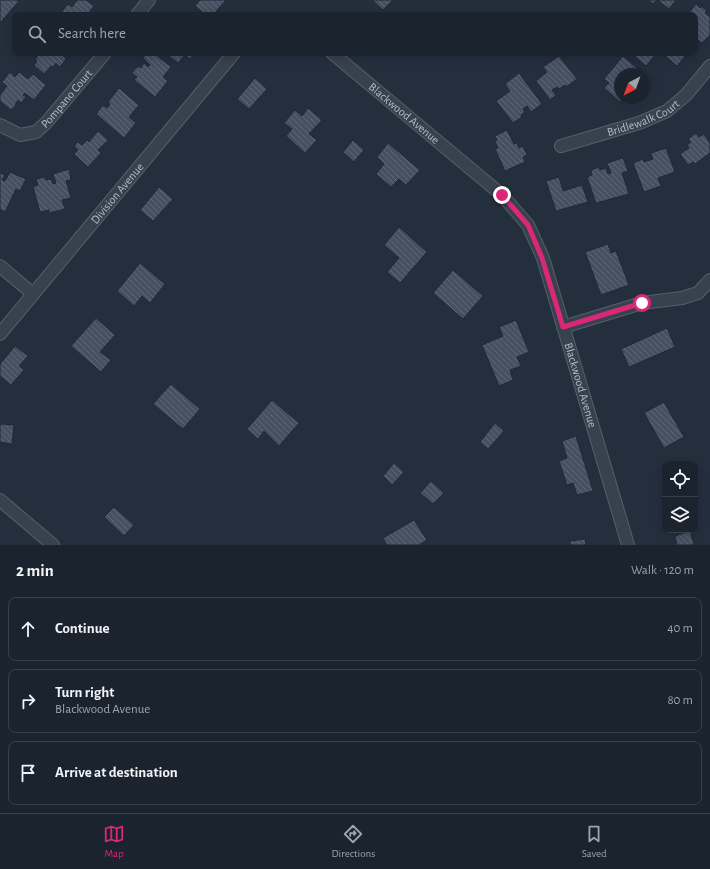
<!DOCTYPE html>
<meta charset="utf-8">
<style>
body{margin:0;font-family:"Alegreya Sans",sans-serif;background:#242b36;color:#f1f3f6}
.controls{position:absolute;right:12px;bottom:12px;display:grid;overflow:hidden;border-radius:8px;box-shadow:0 2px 10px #0003}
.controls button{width:36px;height:36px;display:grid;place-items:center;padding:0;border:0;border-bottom:1px solid #39404a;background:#1b232e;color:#f1f3f6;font:20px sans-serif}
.compass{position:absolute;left:614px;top:68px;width:36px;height:36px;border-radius:50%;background:#1b232e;box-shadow:0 2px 10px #0003;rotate:221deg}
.stop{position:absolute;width:12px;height:12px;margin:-9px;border:3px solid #db2777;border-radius:50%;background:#fff}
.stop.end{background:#db2777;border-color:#fff;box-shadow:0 1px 4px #0008}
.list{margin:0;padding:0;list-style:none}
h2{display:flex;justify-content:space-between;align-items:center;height:52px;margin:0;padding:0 16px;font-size:17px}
h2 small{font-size:13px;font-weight:400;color:#a0a4aa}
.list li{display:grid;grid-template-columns:26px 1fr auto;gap:12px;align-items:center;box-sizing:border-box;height:64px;margin:0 8px 8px;padding:0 8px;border:1px solid #39404a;border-radius:8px}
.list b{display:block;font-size:15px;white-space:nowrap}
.list p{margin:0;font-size:13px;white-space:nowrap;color:#a0a4aa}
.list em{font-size:13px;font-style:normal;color:#a0a4aa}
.icon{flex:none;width:22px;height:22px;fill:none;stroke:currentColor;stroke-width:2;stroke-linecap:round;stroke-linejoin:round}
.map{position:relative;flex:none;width:710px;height:545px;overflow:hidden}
.search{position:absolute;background:#1b232e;box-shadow:0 2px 10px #0003;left:12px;right:12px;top:12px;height:44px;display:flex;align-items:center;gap:10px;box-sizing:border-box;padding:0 14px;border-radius:8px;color:#a0a4aa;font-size:15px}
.sheet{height:268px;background:#1b232e}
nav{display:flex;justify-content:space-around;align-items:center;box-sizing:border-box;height:56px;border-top:1px solid #39404a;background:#1b232e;font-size:11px;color:#a0a4aa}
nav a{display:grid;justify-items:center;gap:2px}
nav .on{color:#db2777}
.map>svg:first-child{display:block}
</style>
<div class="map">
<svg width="710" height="545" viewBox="0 0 710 545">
<defs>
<pattern id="building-back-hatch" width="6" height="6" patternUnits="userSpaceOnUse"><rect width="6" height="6" fill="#455162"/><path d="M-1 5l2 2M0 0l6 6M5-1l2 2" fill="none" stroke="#5d6877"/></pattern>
</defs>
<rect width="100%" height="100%" fill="#242f3e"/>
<path fill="url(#building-back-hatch)" stroke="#1f2835" d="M0,0H17L19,1L0,23Z
M77,0H86L94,6L87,15H59L68,4L72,7Z
M200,0H226L213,15H206L195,6Z
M372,0H393L383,10Z
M648,0H657L653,4Z
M658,0H676L669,9Z
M696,4L700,8L701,6L707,11L705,13L710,17V35L702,43L695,37V15H687Z
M40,53H66L63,56L66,59L60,67L56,63L53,67L51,66L44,74L34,65L37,61L35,59Z
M147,53H154L171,67L163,77L168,81L155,97L134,80L137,77L132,73L138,66L141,68L144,63L148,67L150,65L143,58Z
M165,53H195L190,59L185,55L178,63Z
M634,53H657L646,66L632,54Z
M662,53H683L686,55L677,66Z
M559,56L577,79L566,87L565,85L559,89L557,87L552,90L556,95L550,100L536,81L547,72L543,67Z
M623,56L644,74H620V98H623L620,102L604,88L609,83L604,79Z
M10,72L15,77L19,72L28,79L33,74L46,85L34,100L25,93L23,95L26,97L21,103L18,100L15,105H16L11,110L0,101V95L7,86L2,82Z
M519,73L542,104L531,112L527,106L523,109L525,112L521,115L522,117L513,123L496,101L510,91L505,84Z
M255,78L267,89L249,109L237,99Z
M119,88L139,105L129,117L136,123L124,138L96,114L103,105L107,108L110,104L108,102Z
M308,108L322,120L309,134L317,140L305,153L286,136L292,129L284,123L295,110L302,116Z
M507,130L514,144L517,143L519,148L523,146L527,155L523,157L525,162L505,171L495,149L498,148L495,141L497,140L495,136Z
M98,131L108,140L98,150L101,153L88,167L74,154L78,150L74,146L78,142L82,145L87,140L89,142Z
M696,133L699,137L704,134L710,143V153L695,164L693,162L688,165L680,154L689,148L687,145L691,142L688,139Z
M353,140L364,150L354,162L343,152Z
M388,143L420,170L406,185L399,179L391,187L376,174L384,164L377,157Z
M666,148L675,172L658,178L661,186L644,192L633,163L643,159L644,162L653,159L651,153Z
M623,158L628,171L622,173L629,194L596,203L587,177L592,175L591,170L599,167L600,170L606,168L608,174L611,173L607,163Z
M69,169L71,180L66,181L71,198L62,200L65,209L49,213V210L40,212L33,187L38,185L36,179L45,177L46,180L51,179L53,184L56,183L53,174Z
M10,172L26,179L20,191L16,189L5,212L0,209V173L5,175L2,180L5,181Z
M559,177L563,191L582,185L588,202L556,211L546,181Z
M159,187L173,199L153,221L140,210Z
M399,227L427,252L400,283L387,272L399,258L384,245Z
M608,244L611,253L616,251L629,285L601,295L585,252Z
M140,263L165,284L150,303L142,296L134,306L117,291Z
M453,270L483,296L463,319L433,293Z
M96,318L115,335L100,352L111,360L101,372L71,346Z
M516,320L529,352L517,357L521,366L510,370L513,380L499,386L482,345L503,336L499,327Z
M667,328L675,347L629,367L621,349Z
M15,346L28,356L19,366L24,370L11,385L0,376V364Z
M171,384L200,409L183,429L153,404Z
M272,400L299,423L279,446L264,431L258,439L247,429Z
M664,402L684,437L664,448L644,413Z
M495,423L504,431L488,449L480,442Z
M0,424L14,425L12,444L0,442Z
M576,436L593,491L577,495L573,483L567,485L559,461L567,458L562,441Z
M394,463L404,472L392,485L383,476Z
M431,481L444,493L433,504L420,493Z
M114,507L134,525L124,536L104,517Z
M414,520L427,540L419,545H387L383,538Z
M690,531L694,545H677L675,536Z
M585,539L586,545H570V541Z"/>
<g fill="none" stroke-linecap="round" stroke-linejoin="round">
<defs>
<g id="minor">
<path d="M137,15L149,0"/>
<path id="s1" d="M332,53L502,195L528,225L543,258L628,545"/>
<path id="s2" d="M0,125L20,135L36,132L46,123L105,53"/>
<path id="s3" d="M561,146L639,123L667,111L686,95L710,66"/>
<path d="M0,266L33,294"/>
<path d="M563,327L642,303L682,298L698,293L710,280"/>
<path id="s4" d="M0,334L234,53"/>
<path d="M0,500L53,545"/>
</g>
</defs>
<use href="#minor" stroke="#565f6c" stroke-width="14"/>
<use href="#minor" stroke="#38414e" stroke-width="12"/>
</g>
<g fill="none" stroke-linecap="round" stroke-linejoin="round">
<path stroke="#db2777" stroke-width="5" d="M502,195L528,225L542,258L563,327L642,303"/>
</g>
<g text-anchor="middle" stroke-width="3.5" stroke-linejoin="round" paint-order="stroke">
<g font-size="12" fill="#b4bcc9" stroke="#1d2633">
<text dy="4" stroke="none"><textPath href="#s2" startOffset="84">Pompano Court</textPath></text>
<text dy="4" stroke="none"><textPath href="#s1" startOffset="94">Blackwood Avenue</textPath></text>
<text dy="4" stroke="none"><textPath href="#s3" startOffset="87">Bridlewalk Court</textPath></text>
<text dy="4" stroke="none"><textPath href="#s4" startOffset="183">Division Avenue</textPath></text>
<text dy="4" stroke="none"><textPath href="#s1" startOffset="430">Blackwood Avenue</textPath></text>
</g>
</g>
</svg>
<div class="controls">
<button><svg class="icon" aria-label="locate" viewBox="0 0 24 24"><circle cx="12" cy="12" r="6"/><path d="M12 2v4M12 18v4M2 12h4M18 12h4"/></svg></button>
<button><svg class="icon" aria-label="layers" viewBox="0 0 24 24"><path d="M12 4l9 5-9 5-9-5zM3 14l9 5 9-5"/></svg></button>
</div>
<svg class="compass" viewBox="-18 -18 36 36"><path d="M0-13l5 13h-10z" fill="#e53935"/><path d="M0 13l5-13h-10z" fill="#a0a4aa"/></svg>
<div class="stop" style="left:642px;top:303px"></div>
<div class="stop end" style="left:502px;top:195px"></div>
<div class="search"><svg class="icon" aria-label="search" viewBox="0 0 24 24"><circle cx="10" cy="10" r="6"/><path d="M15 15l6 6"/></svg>Search here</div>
</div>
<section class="sheet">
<h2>2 min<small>Walk · 120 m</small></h2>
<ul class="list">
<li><svg class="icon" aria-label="ahead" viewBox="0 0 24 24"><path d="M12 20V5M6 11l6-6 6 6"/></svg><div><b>Continue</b></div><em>40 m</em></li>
<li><svg class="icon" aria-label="right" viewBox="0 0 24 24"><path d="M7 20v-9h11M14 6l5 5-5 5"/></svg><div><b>Turn right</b><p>Blackwood Avenue</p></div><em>80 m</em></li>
<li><svg class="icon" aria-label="arrive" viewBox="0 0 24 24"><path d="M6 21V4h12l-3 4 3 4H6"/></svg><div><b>Arrive at destination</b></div></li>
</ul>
</section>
<nav>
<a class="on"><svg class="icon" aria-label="map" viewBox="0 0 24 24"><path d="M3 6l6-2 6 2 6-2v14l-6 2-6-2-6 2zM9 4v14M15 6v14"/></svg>Map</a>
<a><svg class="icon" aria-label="directions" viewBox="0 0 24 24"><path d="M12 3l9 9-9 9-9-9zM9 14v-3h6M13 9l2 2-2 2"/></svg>Directions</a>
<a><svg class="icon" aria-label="saved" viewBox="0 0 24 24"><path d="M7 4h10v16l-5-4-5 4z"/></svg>Saved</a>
</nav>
